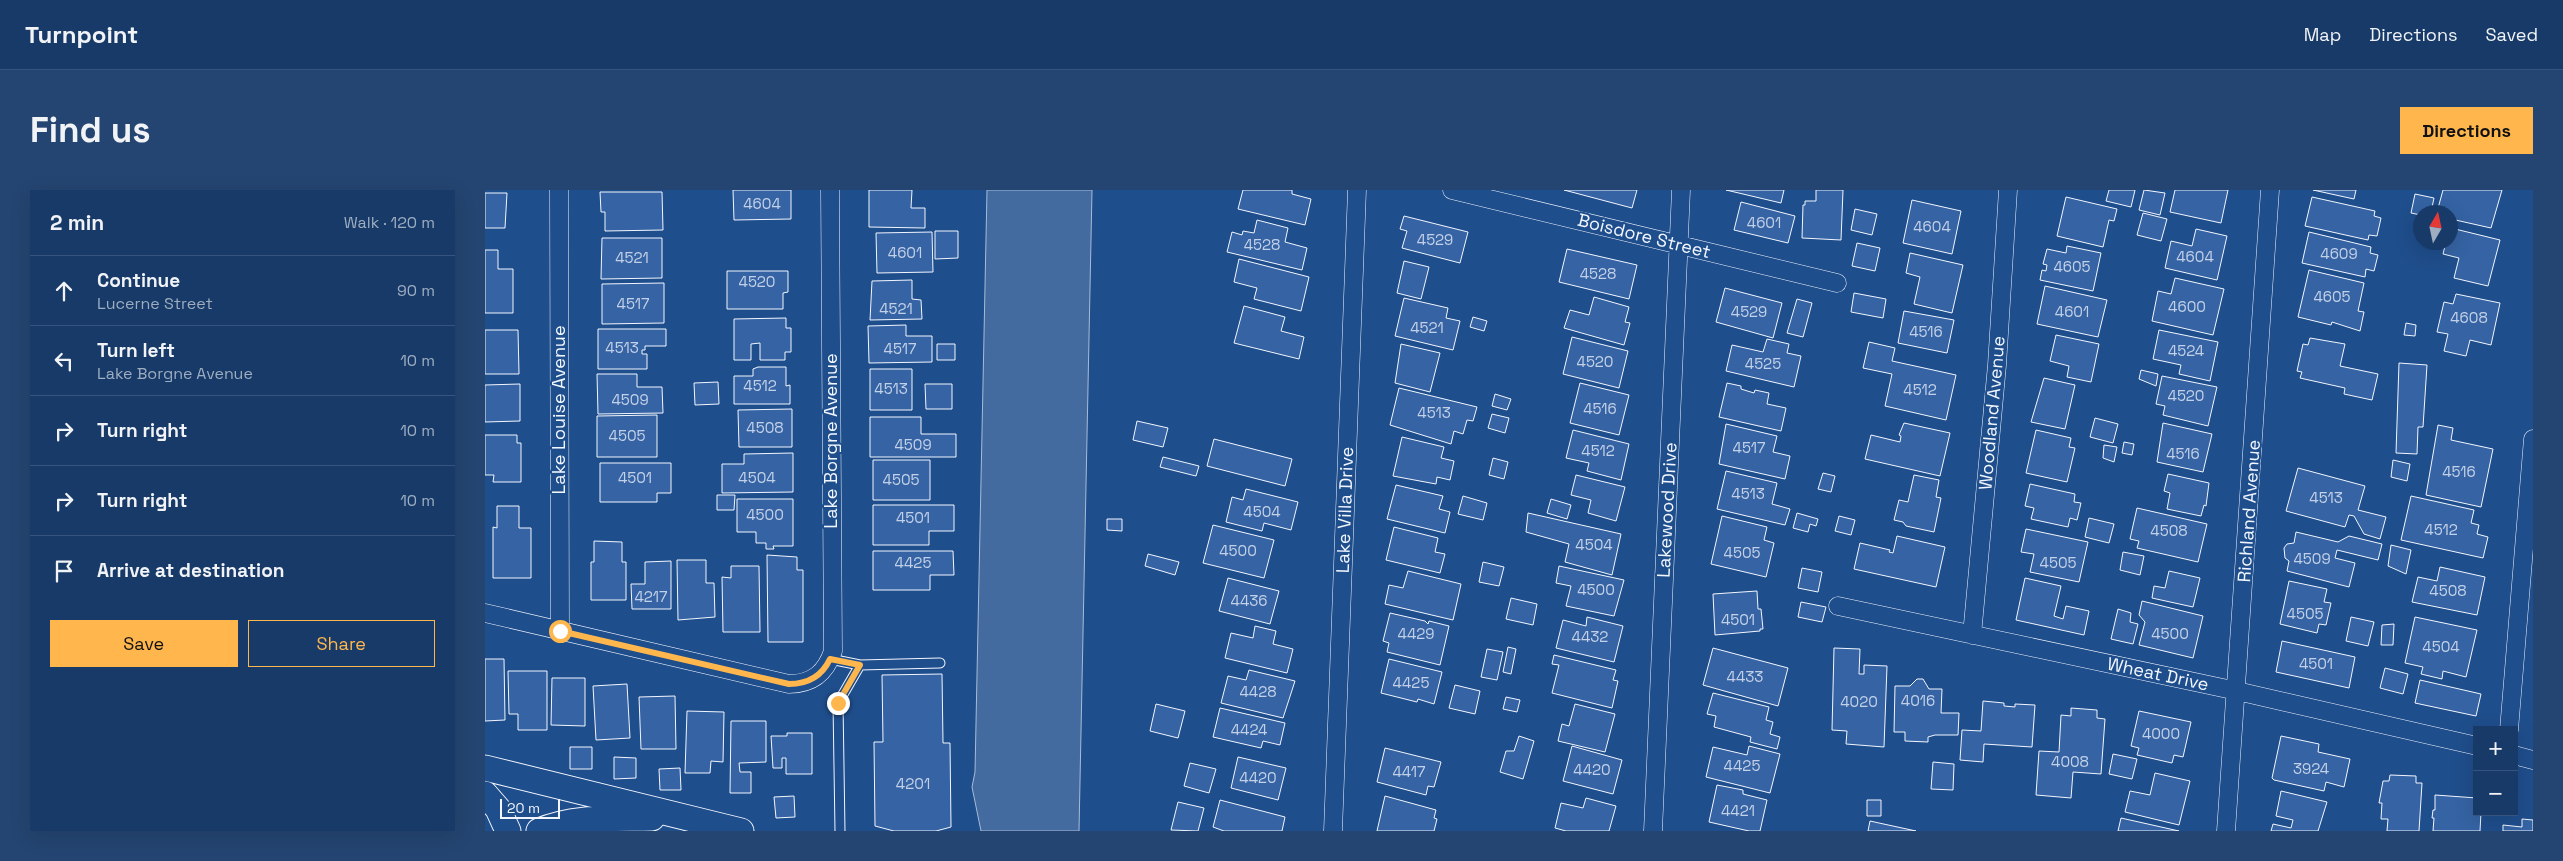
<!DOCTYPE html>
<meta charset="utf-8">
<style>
body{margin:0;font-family:"Space Grotesk",sans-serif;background:#244571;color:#f1f3f6}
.controls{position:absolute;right:15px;bottom:15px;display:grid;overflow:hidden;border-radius:0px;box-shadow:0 5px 20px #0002}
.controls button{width:45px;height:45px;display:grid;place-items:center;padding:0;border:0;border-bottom:1px solid #36547d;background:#173a69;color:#f1f3f6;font:25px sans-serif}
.compass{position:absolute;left:1928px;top:15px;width:45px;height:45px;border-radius:50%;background:#173a69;box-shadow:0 5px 20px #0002;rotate:9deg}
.scale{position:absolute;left:15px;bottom:12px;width:60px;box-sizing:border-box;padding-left:5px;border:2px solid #f2f6ff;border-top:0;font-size:14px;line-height:18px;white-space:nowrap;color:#f2f6ff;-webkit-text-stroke:4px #1f4e8c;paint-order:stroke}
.stop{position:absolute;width:15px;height:15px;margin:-11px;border:4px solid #ffb74d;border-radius:50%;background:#fff}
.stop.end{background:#ffb74d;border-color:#fff;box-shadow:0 1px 5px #0008}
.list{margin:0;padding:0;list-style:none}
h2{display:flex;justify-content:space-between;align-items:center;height:65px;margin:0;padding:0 20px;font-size:21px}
h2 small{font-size:16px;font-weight:400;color:#9eadc0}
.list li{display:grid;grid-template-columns:32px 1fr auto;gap:15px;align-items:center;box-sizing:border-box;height:70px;padding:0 20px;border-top:1px solid #36547d}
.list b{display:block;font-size:19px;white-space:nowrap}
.list p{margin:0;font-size:16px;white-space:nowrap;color:#9eadc0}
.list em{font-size:16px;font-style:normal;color:#9eadc0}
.actions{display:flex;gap:10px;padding:15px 20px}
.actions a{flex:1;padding:11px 0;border:1px solid #ffb74d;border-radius:0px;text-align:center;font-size:18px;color:#ffb74d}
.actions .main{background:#ffb74d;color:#111}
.icon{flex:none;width:28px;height:28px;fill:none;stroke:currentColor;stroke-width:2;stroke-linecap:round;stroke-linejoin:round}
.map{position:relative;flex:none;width:2048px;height:641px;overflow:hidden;border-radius:0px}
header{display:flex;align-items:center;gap:30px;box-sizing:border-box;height:70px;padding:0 25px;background:#173a69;border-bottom:1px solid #36547d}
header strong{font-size:24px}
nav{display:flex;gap:28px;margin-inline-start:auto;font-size:18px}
.intro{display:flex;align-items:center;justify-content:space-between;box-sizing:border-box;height:120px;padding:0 30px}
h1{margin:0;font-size:35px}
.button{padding:12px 22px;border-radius:0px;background:#ffb74d;color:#111;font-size:18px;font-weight:700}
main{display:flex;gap:30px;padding:0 30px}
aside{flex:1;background:#173a69;border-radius:0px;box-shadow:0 5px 20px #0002}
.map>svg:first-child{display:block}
</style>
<header>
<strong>Turnpoint</strong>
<nav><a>Map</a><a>Directions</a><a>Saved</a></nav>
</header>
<div class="intro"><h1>Find us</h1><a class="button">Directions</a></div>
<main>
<aside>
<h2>2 min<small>Walk · 120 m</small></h2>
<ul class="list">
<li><svg class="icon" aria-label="ahead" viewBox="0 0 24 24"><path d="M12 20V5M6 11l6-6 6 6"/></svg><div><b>Continue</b><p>Lucerne Street</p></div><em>90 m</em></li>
<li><svg class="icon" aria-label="left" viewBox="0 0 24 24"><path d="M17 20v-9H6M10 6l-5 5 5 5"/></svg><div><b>Turn left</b><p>Lake Borgne Avenue</p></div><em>10 m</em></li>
<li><svg class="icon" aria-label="right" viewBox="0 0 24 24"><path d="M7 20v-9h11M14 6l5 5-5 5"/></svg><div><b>Turn right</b></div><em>10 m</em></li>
<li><svg class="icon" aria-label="right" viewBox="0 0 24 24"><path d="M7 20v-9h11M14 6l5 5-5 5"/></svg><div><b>Turn right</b></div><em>10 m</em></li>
<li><svg class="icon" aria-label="arrive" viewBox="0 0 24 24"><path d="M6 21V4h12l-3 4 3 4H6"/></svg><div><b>Arrive at destination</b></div></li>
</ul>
<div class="actions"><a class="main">Save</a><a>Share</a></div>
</aside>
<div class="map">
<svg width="2048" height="641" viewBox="0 0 2048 641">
<rect width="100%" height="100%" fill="#1f4e8c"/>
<path fill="#446ba0" stroke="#a8bbd7" d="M502,0H607L594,641H496L487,597L490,582Z"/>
<path fill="#3563a3" stroke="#f2f6ff" d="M248,0H306V29L249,30Z
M384,0H427L426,18H440V38L384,37Z
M758,0H807V4L826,9L820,35L753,19Z
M1079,0H1152L1147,18Z
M1241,0H1299L1296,13Z
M1331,0H1358L1356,50L1317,48L1318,15H1320V11H1331Z
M1624,0H1650L1646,17L1621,11Z
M1659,0L1680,3L1675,25L1654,20Z
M1690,0H1743L1736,33L1685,22Z
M1828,0H1871L1869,9Z
M1958,0H2017L2006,38L1966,29V22H1952Z
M115,2H177L178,40L120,41V22H116Z
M0,3H22L20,38H0Z
M1930,4L1949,8L1946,22H1936V25L1926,23Z
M1581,7L1632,19L1629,31L1624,30L1618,57L1572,46Z
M1827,7L1890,21L1889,26L1896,28L1892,46L1884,45L1883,50L1820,36Z
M1427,10L1476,21L1467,64L1418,53Z
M1256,12L1310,26L1303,53L1249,40Z
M1370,19L1392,24L1387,45L1366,40Z
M1658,23L1682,29L1676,51L1652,45Z
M919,26L983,42L975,73L917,58L922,41L915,39Z
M772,30L803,38L800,52L822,58L817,80L742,62L747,42L757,45L758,41L769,43Z
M1966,38L2015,50L2003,96L1969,88L1974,68L1958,64L1961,52H1966Z
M1711,39L1742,46L1732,90L1680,78L1686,51L1707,56Z
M450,41H473V68L450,69Z
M447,42L448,82L392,83L391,43Z
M1824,42L1886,57L1885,63L1893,65L1889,81L1881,79L1880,87L1817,73Z
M117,48H177V88L116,89Z
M1372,53L1395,58L1390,81L1367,76Z
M1582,56L1616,63L1608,101L1555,90L1557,80L1561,81L1562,75L1558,74L1562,59L1581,63Z
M1082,59L1152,75L1144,109L1074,92Z
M0,60H13V79H28V123H0Z
M1425,63L1478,75L1467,123L1429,114L1435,87L1421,83Z
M754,69L824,87L816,121L769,109L772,98L749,92Z
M919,71L944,77L936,109L912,103Z
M1824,80L1879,93L1873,121L1879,122L1875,141L1847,132L1846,135L1813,127Z
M242,81H303V102L298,103V119H242Z
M1690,88L1739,99L1728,145L1667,131L1673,101L1686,104Z
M427,90V109L436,110L437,129L385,130L387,91Z
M179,93V133L117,134V94Z
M1560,96L1622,110L1613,147L1552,134Z
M1240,98L1297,113L1288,148L1231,132Z
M1369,103L1401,109L1398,128L1366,122Z
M1971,104L2015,113L2006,155L1985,150L1981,166L1959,161L1963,144L1952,142L1959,112L1968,114Z
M1109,107L1144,117L1140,132L1145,133L1139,155L1079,138L1085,120L1104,125Z
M919,108L963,118L961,128L975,131L968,160L910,146Z
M1312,109L1327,113L1318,147L1302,143Z
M759,116L800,127L796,141L819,147L814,169L749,153Z
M1419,121L1469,130L1462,163L1413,153Z
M988,127L1002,131L999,141L985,137Z
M301,128V138H306V162H300V170H275V153L266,154V170H249V129Z
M1921,133L1931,135L1930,146L1919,145Z
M421,135V146H447V172L384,173L383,136Z
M113,139H181V156H160V160H157V164H162V179H113Z
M0,140H33L34,184H0Z
M1674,140L1733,152L1725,191L1694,184L1696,175L1668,169Z
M1571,145L1614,154L1606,192L1582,187L1584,176L1565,171Z
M1087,147L1143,161L1134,198L1078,184Z
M1825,148L1860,154L1855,176L1893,184L1887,210L1859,204L1860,198L1815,188L1817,182L1812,181L1818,154L1823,155Z
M1282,149L1304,154L1302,163L1316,166L1309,197L1241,181L1247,155L1278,162Z
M1384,152L1410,158L1407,171L1471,185L1461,230L1400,216L1407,184L1378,178Z
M452,154H470V170H452Z
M916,154L955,163L945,202L910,193Z
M1914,173L1942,175L1938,237H1933L1932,264L1911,263Z
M273,177H301V196L305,195V214H249V186H268V179Z
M385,179H427V220H385Z
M1656,180L1673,184L1671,196L1654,189Z
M112,184H152V197H177L178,223L113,224Z
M1677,186L1732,197L1723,236L1678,225L1680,216L1671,214Z
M1559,188L1590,195L1580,239L1546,232Z
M233,192L234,214L210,215L209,193Z
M1095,193L1144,205L1134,245L1085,233Z
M1242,193L1256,196V199L1269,203L1270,200L1284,203L1282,214L1301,218L1296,241L1234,227Z
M35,194V231L0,232V195Z
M440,194H467V219H441Z
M914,198L992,217L988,231L982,230L978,244L969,241L966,254L905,235Z
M1010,204L1026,209L1022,220L1007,216Z
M307,219V257H254L253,220Z
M1007,224L1024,228L1020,243L1003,238Z
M172,225V267H112V226Z
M385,227H436V244H471V267H385Z
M1610,228L1633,234L1628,253L1605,247Z
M652,231L683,238L678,257L648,250Z
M1419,233L1465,243L1455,286L1380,269L1386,245L1415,252L1416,246L1414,245Z
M1678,233L1727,244L1718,282L1672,272Z
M1241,234L1292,246L1288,262L1305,266L1300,289L1234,274Z
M1953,235L1968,238L1966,250L2008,259L1996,317L1941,305Z
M1088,240L1144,254L1136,290L1102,281L1104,273L1081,268Z
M1551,240L1586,248L1584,257L1590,258L1582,292L1541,283Z
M0,245H32V253H36V292H8L9,285H0Z
M917,247L959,257L956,268L969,271L965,290L952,287L951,294L908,286Z
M729,249L807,269L800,296L722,276Z
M1639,252L1649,254L1647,265L1637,263Z
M1619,255L1632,257L1629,272L1618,268Z
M308,263V302L237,303V274H259V264Z
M678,267L714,276L711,286L675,277Z
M1008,268L1023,272L1019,289L1004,285Z
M388,270H445V310H388Z
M1908,270L1925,274L1922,291L1906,287Z
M115,273H186V303H172V312H115Z
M1813,278L1880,296L1873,320L1901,327L1895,349L1879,344L1869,326L1864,325L1860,337L1801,321Z
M1241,281L1292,293L1287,314L1305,319L1300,335L1232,319Z
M1338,283L1350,286L1346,302L1333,299Z
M1683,284L1724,293L1721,316L1719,315L1716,326L1682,319L1685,303L1679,301Z
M1091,285L1140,297L1131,331L1103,323L1106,310L1086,305Z
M1429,285L1454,290L1451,307L1456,308L1449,342L1421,336L1418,332L1409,330L1414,310L1423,312Z
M1545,294L1590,304L1589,312L1596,313L1592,330L1585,328L1583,337L1546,329L1549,318L1540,316Z
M911,295L958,306L954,319L965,322L960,343L902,329Z
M761,299L813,312L806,340L779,333L777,341L741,332L747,307L758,310Z
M232,305H250L249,320H232Z
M978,306L1002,313L998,330L973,324Z
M1926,306L1989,320L1986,333L1994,335L1992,344L2003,347L1998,368L1916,350Z
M252,309H308V356H288L289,359H281V353H271V342H252Z
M1066,309L1086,315L1082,329L1062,323Z
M388,315H469V341H444V355H388Z
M12,316H34V338H46V388H8V337L12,338Z
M1652,318L1722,334L1713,372L1652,358L1654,351L1645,349Z
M1043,323L1136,344L1127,385L1080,372L1084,354L1041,342Z
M1312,323L1333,329L1331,336L1325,334L1323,342L1308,338Z
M1237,326L1282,337L1279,350L1289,353L1281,387L1226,374Z
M1354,326L1370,330L1366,345L1350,341Z
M1604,328L1629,334L1624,353L1600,347Z
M622,329H637V341L622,340Z
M728,335L789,350L779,388L718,373Z
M909,337L953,348L950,362L960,364L955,383L901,370Z
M1541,339L1603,352L1594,392L1545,382L1549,364L1536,362Z
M1811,342L1853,352L1864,346L1897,354L1893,370L1852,360L1850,368L1870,373L1864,397L1802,381L1804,371L1800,368L1799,358L1802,354L1809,353Z
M1412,346L1460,357L1451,397L1369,379L1375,353L1405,360L1404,362L1408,363Z
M109,351L137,352V372H141V410H106V372H109Z
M1906,355L1926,360L1921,384L1903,376Z
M388,361H468L469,385H445V400H388Z
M1638,362L1659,366L1655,385L1635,380Z
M663,364L694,372L690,385L660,376Z
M282,365L312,367V380H318V452H283Z
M192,370H221V393H229L230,427L193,430Z
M186,371V419H147L146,394H160V372Z
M998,372L1019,377L1014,396L994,392Z
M246,376H274L275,442H238L237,387L246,388Z
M1074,376L1139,390L1129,426L1081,416L1086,396L1071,393Z
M1955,377L2000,387L1992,425L1927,412L1933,387L1952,391Z
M1317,378L1337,382L1333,402L1313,398Z
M923,381L976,394L968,430L900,414L904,395L918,398Z
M1684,381L1715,388L1708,417L1667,408L1669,396L1680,398Z
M743,388L794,401L785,434L734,421Z
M1540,388L1576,396L1569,426L1578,429L1581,416L1604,421L1599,445L1531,430Z
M1804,391L1842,399L1839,412L1846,413L1841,435L1834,434L1832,443L1795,434Z
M1272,401L1273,419H1276L1278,439H1275V441L1230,445L1228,404Z
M1026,408L1052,414L1048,435L1021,429Z
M1657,411L1718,426L1708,468L1654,455L1660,432L1654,425Z
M1316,412L1341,417L1337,432L1313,427Z
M1633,419L1646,423L1645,432L1653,434L1648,454L1626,449Z
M905,423L940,431L943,434L944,431L964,436L955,475L902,462L904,453L898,451Z
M1102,427L1138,436L1129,472L1071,458L1078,430L1101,436Z
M1866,427L1889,432L1883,456L1861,451Z
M1930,427L1992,440L1981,487L1958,481L1957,489L1936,484L1938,477L1920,473Z
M1909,434L1908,455H1896L1897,435Z
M770,436L791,441L788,454L808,459L802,483L740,468L746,443L768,448Z
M1797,451L1870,467L1864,498L1791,482Z
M1023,457L1031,459L1026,484L1018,482Z
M1228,458L1303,478L1293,516L1218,495Z
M1349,458L1375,459L1374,484H1379V475L1402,476L1399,557L1361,554L1362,541L1347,540Z
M1002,459L1018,462L1012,490L996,487Z
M1069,465L1131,480L1128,490L1133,491L1127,518L1067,503L1074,475L1067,474Z
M0,469H19L20,530L0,531Z
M904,469L957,482L949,514L933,509L932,512L896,503Z
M1900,478L1923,484L1918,504L1895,498Z
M764,480L810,491L798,528L736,513L743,486L761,490Z
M23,481H62V540H33V524H24Z
M457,484L458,553H465L466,637L451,641H409L390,636L389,552H398L397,485Z
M67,488H100V536L66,535Z
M1432,489H1438L1444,499H1457L1456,523H1474L1473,545H1450L1443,547V552L1420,551V542H1409L1410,496H1425Z
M1935,490L1996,504L1991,526L1930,513Z
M142,494L145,548L111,550L108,496Z
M970,495L995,501L990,524L964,518Z
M1228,503L1284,517L1281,530L1288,532L1285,544L1295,547L1292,559L1265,552L1266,547L1229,537L1231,526L1222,524Z
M190,506L191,559H156L154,507Z
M1021,507L1035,510L1032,522L1018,519Z
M1498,511L1519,513V516L1530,517V514L1550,515L1547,557L1499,554L1498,572L1475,570L1477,540L1496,541Z
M671,514L700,521L693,548L665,541Z
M1090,514L1130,524L1120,562L1073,551L1077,534L1084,536Z
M735,518L800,533L795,555L778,551L776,558L728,547Z
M1586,518L1612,520V528L1620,529L1616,584L1588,582L1586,608L1551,605L1554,561L1574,562L1576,525L1586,526Z
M202,521L239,522L238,572L226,571L225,583H200Z
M1654,521L1706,532L1698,567L1689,565L1687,573L1652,565L1654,558L1646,556Z
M246,531H281V572L254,573L255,582H266V603H245Z
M302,543H327V584H301V568H297V578H288L286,546H302Z
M1034,546L1049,551L1038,589L1015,582L1021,561H1029Z
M1796,546L1834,554L1833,562L1865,569L1859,597L1841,592L1839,601L1789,590L1787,588Z
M1087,556L1137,570L1128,604L1078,591Z
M1264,556L1295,564L1285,603L1221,587L1228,557L1262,565Z
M85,557H107V579H85Z
M900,558L956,572L949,597L943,596L941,605L892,592Z
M1628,564L1652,569L1647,589L1624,584Z
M129,567L151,568V588L129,589Z
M753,567L801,578L793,610L746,598Z
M1448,572L1469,574L1468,600L1446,599Z
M705,573L731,579L724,603L699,596Z
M195,578L196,600H175L174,579Z
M1670,583L1705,591L1694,635L1640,622L1645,601L1665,605Z
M1905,585L1931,586V593H1937L1934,641H1902L1903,629H1896L1897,613H1894L1898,591H1904Z
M1232,595L1258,600V604L1282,610L1275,641H1264L1224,632Z
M1796,601L1842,612L1833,641H1786L1788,634L1806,638L1808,630L1791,626Z
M1950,605L1992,608V622H1996L1995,641H1948L1949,628H1947L1948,620H1950Z
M309,606L310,627L291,628L289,607Z
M900,606L951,620L949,628L952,629L949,641H892Z
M1101,608L1131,616L1124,641H1081L1070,638L1076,613L1098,618Z
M735,610L800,627L797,641H739L728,637Z
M1382,610H1396V626H1382Z
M693,612L719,618L713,641L686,640Z
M1636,628L1694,641H1633Z
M2037,629L2048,630V641H2018V635L2037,637Z
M1385,631L1394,633L1431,641H1383Z"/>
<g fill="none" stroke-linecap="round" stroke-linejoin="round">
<defs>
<path id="service" d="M345,469L375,475L455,473
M355,641L353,513L375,475"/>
<path id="minor" d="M74,0L75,441
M967,0L1352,93
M1353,416L1752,501L1992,556
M0,423L304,494C328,494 341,482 348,461L345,0
M1487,445L1512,175L1523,0
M2024,540L2048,249
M2029,565L2048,570
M848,641L872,0
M1168,641L1196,0
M1741,641L1785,0"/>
<path id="secondary" d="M0,578L256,641
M0,604L13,619L23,641
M54,641C89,626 129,629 167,628"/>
</defs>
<use href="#service" stroke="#f2f6ff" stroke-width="11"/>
<use href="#minor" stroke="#f2f6ff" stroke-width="19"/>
<use href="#secondary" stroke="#f2f6ff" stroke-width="27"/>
<use href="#service" stroke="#1f4e8c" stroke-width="9"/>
<use href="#minor" stroke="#1f4e8c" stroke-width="18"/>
<use href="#secondary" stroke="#1f4e8c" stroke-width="25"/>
</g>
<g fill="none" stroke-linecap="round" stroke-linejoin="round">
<path stroke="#ffb74d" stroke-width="6" d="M75,441L304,494C324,494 337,486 345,469L375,475L353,513"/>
</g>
<g text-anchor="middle" stroke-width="4" stroke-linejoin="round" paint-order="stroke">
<g font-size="15" fill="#c3d1e8">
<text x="277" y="19">4604</text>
<text x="1279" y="38">4601</text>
<text x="1447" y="42">4604</text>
<text x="950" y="55">4529</text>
<text x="777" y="60">4528</text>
<text x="420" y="68">4601</text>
<text x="1854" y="69">4609</text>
<text x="1710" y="72">4604</text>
<text x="147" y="73">4521</text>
<text x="1587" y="82">4605</text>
<text x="1113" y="89">4528</text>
<text x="272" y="97">4520</text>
<text x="1847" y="112">4605</text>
<text x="148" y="119">4517</text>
<text x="1702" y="122">4600</text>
<text x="411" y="124">4521</text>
<text x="1264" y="127">4529</text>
<text x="1587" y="127">4601</text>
<text x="1984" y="133">4608</text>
<text x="942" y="143">4521</text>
<text x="1441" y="147">4516</text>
<text x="137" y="163">4513</text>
<text x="415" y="164">4517</text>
<text x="1701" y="166">4524</text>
<text x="1110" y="177">4520</text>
<text x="1278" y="179">4525</text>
<text x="275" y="201">4512</text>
<text x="406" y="204">4513</text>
<text x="1435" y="205">4512</text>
<text x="1701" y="211">4520</text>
<text x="145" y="215">4509</text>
<text x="1115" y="224">4516</text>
<text x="949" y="228">4513</text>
<text x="280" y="243">4508</text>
<text x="142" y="251">4505</text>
<text x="428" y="260">4509</text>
<text x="1264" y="263">4517</text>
<text x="1113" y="266">4512</text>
<text x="1698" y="269">4516</text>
<text x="1974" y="287">4516</text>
<text x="150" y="293">4501</text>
<text x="272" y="293">4504</text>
<text x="416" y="295">4505</text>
<text x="1263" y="309">4513</text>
<text x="1841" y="313">4513</text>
<text x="777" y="327">4504</text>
<text x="280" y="330">4500</text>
<text x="428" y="333">4501</text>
<text x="1956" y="345">4512</text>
<text x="1684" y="346">4508</text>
<text x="1109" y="360">4504</text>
<text x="753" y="366">4500</text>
<text x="1257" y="368">4505</text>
<text x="1827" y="374">4509</text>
<text x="428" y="378">4425</text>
<text x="1573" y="378">4505</text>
<text x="1111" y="405">4500</text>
<text x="1963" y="406">4508</text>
<text x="166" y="412">4217</text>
<text x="764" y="416">4436</text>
<text x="1820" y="429">4505</text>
<text x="1253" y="435">4501</text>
<text x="931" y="449">4429</text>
<text x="1685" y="449">4500</text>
<text x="1105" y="452">4432</text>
<text x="1956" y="462">4504</text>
<text x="1831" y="479">4501</text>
<text x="1260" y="492">4433</text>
<text x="926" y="498">4425</text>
<text x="773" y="507">4428</text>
<text x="1433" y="516">4016</text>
<text x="1374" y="517">4020</text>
<text x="764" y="545">4424</text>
<text x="1676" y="549">4000</text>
<text x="1585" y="577">4008</text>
<text x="1257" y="581">4425</text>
<text x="1826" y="584">3924</text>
<text x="1107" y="585">4420</text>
<text x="924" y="587">4417</text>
<text x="773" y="593">4420</text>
<text x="428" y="599">4201</text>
<text x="1253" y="626">4421</text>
</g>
<g font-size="18" fill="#f2f6ff" stroke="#1f4e8c">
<text transform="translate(1159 46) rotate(14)" y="6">Boisdore Street</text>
<text transform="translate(74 220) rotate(-90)" y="6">Lake Louise Avenue</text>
<text transform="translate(1507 223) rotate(-85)" y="6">Woodland Avenue</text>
<text transform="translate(346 251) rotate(-90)" y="6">Lake Borgne Avenue</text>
<text transform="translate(860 320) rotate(-88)" y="6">Lake Villa Drive</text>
<text transform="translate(1182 320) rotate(-87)" y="6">Lakewood Drive</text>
<text transform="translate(1764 321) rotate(-86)" y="6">Richland Avenue</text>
<text transform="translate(1673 484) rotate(12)" y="6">Wheat Drive</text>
</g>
</g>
</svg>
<div class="controls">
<button>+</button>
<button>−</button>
</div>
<svg class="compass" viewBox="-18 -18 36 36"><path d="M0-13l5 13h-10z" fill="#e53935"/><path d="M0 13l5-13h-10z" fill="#9eadc0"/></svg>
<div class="scale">20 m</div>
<div class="stop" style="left:75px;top:441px"></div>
<div class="stop end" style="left:353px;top:513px"></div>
</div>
</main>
